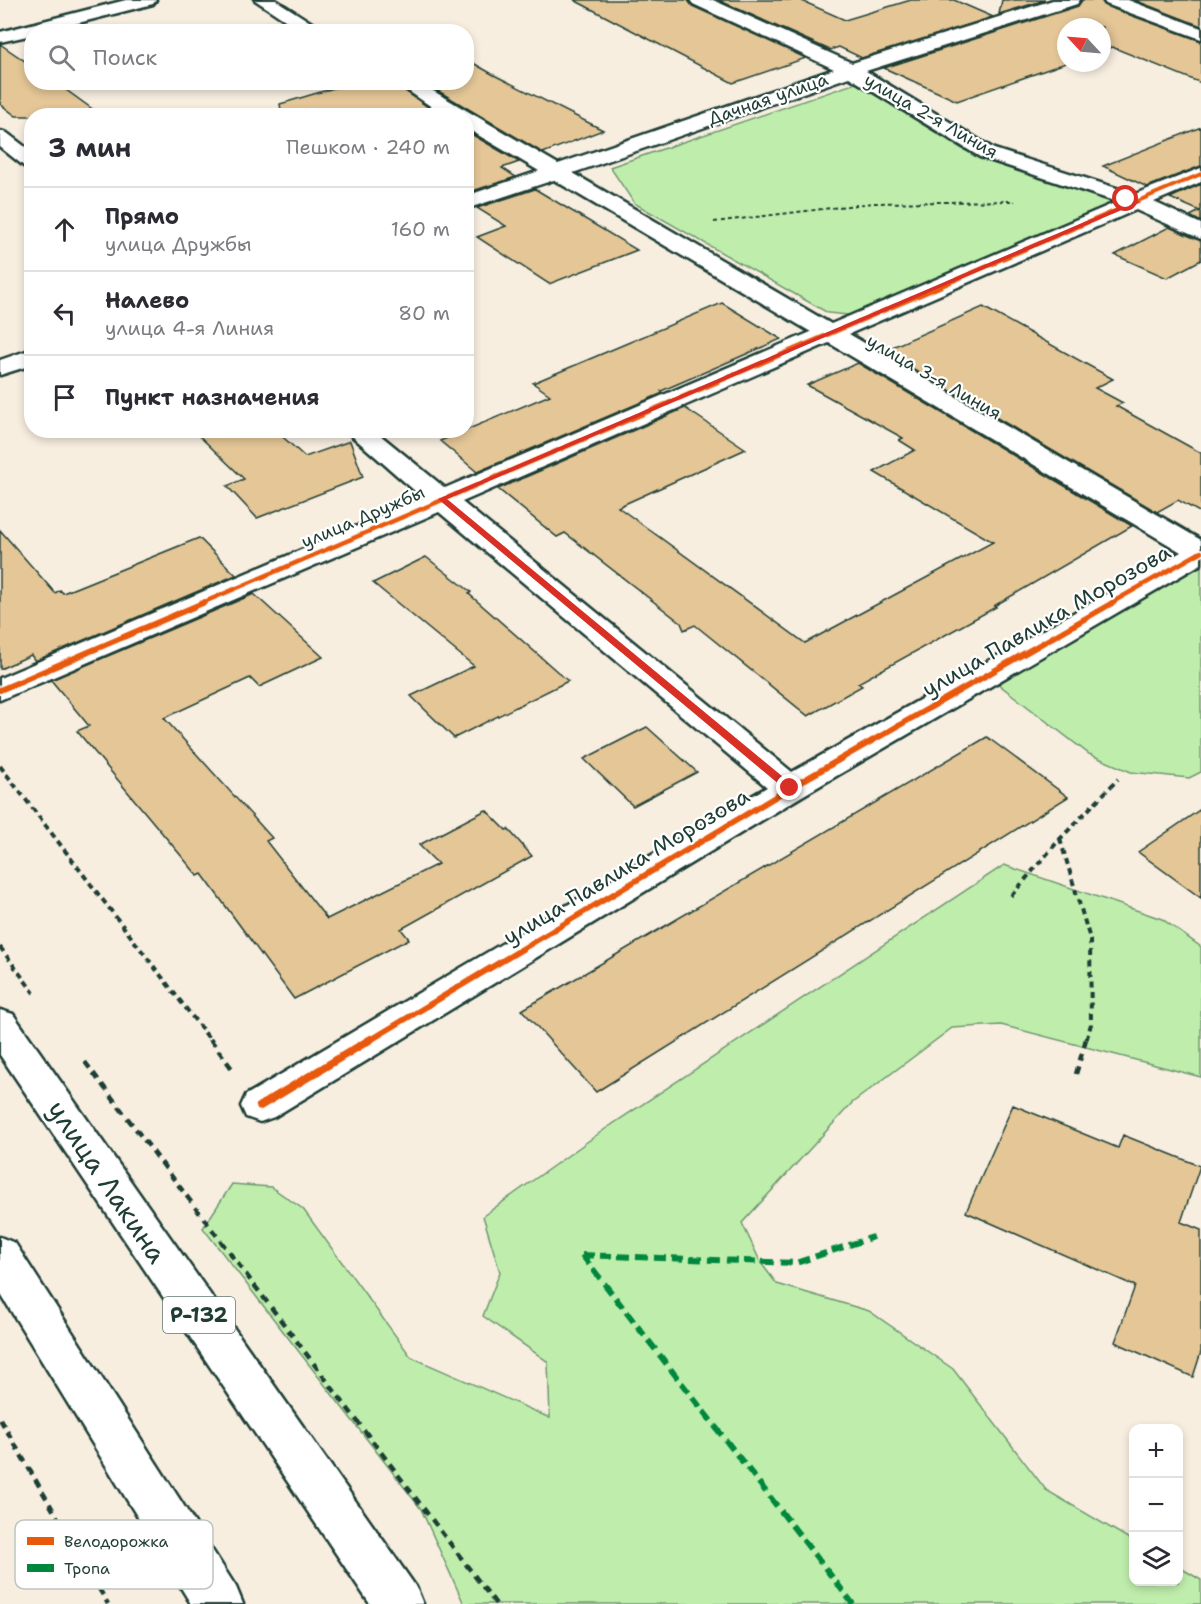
<!DOCTYPE html>
<html lang="ru">
<meta charset="utf-8">
<style>
body{margin:0;font-family:"Shantell Sans",sans-serif;background:#f7f7f7;color:#2b2b33}
.controls{position:absolute;right:18px;bottom:18px;display:grid;overflow:hidden;border-radius:12px;box-shadow:0 3px 9px #0003}
.controls button{width:54px;height:54px;display:grid;place-items:center;padding:0;border:0;border-bottom:2px solid #e1e1e2;background:#fff;color:#2b2b33;font:30px sans-serif}
.compass{position:absolute;left:1057px;top:18px;width:54px;height:54px;border-radius:50%;background:#fff;box-shadow:0 3px 9px #0003;rotate:296deg}
.stop{position:absolute;width:18px;height:18px;margin:-14px;border:4px solid #d93025;border-radius:50%;background:#fff}
.stop.end{background:#d93025;border-color:#fff;box-shadow:0 2px 6px #0008}
.list{margin:0;padding:0;list-style:none}
h2{display:flex;justify-content:space-between;align-items:center;height:78px;margin:0;padding:0 24px;font-size:26px}
h2 small{font-size:20px;font-weight:400;color:#7c7c81}
.list li{display:grid;grid-template-columns:39px 1fr auto;gap:18px;align-items:center;box-sizing:border-box;height:84px;padding:0 24px;border-top:2px solid #e1e1e2}
.list b{display:block;font-size:22px;white-space:nowrap}
.list p{margin:0;font-size:20px;white-space:nowrap;color:#7c7c81}
.list em{font-size:20px;font-style:normal;color:#7c7c81}
.icon{flex:none;width:33px;height:33px;fill:none;stroke:currentColor;stroke-width:2;stroke-linecap:round;stroke-linejoin:round}
.map{position:relative;flex:none;width:1201px;height:1604px;overflow:hidden}
.search{position:absolute;background:#fff;box-shadow:0 3px 9px #0003;left:24px;top:24px;width:450px;height:66px;display:flex;align-items:center;gap:15px;box-sizing:border-box;padding:0 21px;border-radius:24px;color:#7c7c81;font-size:22px}
.panel{position:absolute;background:#fff;box-shadow:0 3px 9px #0003;left:24px;top:108px;width:450px;height:330px;border-radius:24px}
.map>svg:first-child{display:block}
</style>
<div class="map">
<svg width="1201" height="1604" viewBox="0 0 1201 1604">
<rect width="100%" height="100%" fill="#f7eee0"/>
<filter id="ink" filterUnits="userSpaceOnUse"><feTurbulence type="fractalNoise" baseFrequency=".0167" numOctaves="2"/><feDisplacementMap in="SourceGraphic" scale="12" xChannelSelector="R" yChannelSelector="G"/><feConvolveMatrix kernelMatrix="1 2 1 2 8 2 1 2 1" color-interpolation-filters="sRGB"/></filter>
<g filter="url(#ink)">
<path fill="#bfeeac" stroke="#6f9670" stroke-width="1.5" d="M856,83L964,150L1124,202L858,316L828,313L634,203L610,167Z
M1201,553V772L1189,778L1131,772L1089,754L993,680Z
M1004,865L1162,919L1201,947V1077L1001,1025L952,1028L852,1103L742,1223L761,1263L777,1284L869,1311L953,1369L1046,1490L1133,1541L1134,1582H1178L1179,1567L1201,1580V1604H464L421,1509L203,1228L232,1184L271,1187L303,1209L411,1357L550,1418L548,1362L483,1316L500,1272L483,1216L608,1127Z"/>
<path fill="#e4c697" stroke="#1f3d34" stroke-width="1.5" d="M574,0H688L692,6L806,58L733,83Z
M718,0H800L845,20L911,0H954L993,17L862,58L839,47L830,50Z
M1002,0H1045L999,14Z
M1082,0H1101L1105,6L1201,41V83L1112,47L1102,50V27H1066V63L957,101L884,68L1078,6Z
M1134,0H1201V26Z
M0,44L32,66V82H55L102,116H16L0,104Z
M466,59L494,75L603,130L543,153L423,82H466Z
M354,82H393L440,116H282L280,104Z
M1201,127V166L1147,187L1103,166Z
M466,131L519,162L502,168L516,177L466,193Z
M1201,184V222L1190,216L1200,211L1170,198Z
M535,189L637,250L549,284L477,237L506,226L477,208Z
M1169,227L1201,241V260L1167,278L1115,255Z
M722,303L781,339L661,391L663,393L477,472L440,441L550,395L533,383Z
M983,307L1113,379L1095,388L1123,403L1116,406L1201,453V513L1178,500L1157,512L883,351Z
M858,363L1132,526L994,606L996,607L858,683L862,686L808,716L695,625L684,630L681,623L565,533L557,537L498,489L685,408L746,449L618,507L805,643L993,542L874,472L915,450L899,440L903,438L807,385Z
M193,430H275L305,457L350,441L363,477L257,518L227,486L244,479Z
M0,530L55,593L60,590L63,593L199,538L236,575L35,661L31,655L0,669Z
M426,557L471,592L469,594L568,681L454,738L411,696L474,666L373,583Z
M254,594L323,657L259,687L250,678L164,718L272,838L266,841L327,919L438,864L419,845L486,810L506,830L508,829L532,856L401,929L409,939L294,999L202,874L198,876L77,731L89,726L51,680Z
M647,727L697,772L633,806L584,759Z
M987,737L1068,797L596,1092L522,1010Z
M1201,809V898L1138,852Z
M1013,1105L1118,1148L1123,1135L1200,1166L1181,1222L1201,1230V1352L1193,1377L1115,1342L1135,1286L966,1212Z"/>
<g fill="none" stroke-linecap="round" stroke-linejoin="round">
<defs>
<path id="minor" d="M255,0H276L326,32H303Z
M690,0H713L852,63L1053,0H1080L1077,4L866,71L994,149L1135,194L1201,168V182L1154,202L1201,224V239L1136,210L849,334L1201,540V564L802,796L274,1117L260,1122L246,1117L241,1106L246,1095L767,787L439,512L0,700V678L423,498L345,430H374L445,488L811,332L554,180L466,209V196L539,171L466,128V116H445L395,82H418L558,164L834,69L693,4ZM849,77L980,157L1117,202L831,324L573,173ZM829,343L1181,552L792,772L462,502Z
M1103,0H1128L1201,28V39L1106,4Z
M0,131L7,133L32,152V169L25,167L0,147Z
M32,349V365L0,375V360Z"/>
<path id="tertiary" d="M126,0H156L153,4L43,32H32V35L0,42V32Z"/>
<path id="trunk" d="M0,1010L13,1014L416,1587L423,1604H370L0,1055Z
M0,1237L15,1243L236,1587L243,1604H191L0,1293Z"/>
</defs>
<use href="#minor" stroke="#1f3d34" stroke-width="5"/>
<use href="#tertiary" stroke="#1f3d34" stroke-width="5"/>
<use href="#trunk" stroke="#1f3d34" stroke-width="5"/>
<path stroke="#1f3d34" stroke-width="2" stroke-dasharray="4 3" stroke-linecap="butt" d="M714,222L873,203L1015,201"/>
<path stroke="#1f3d34" stroke-width="4" stroke-dasharray="6 4.5" stroke-linecap="butt" d="M0,766L211,1041
M1060,839L1090,939L1091,1024L1086,1041
M1011,896L1060,839L1118,779
M0,947L34,993"/>
<path stroke="#1f3d34" stroke-width="4.5" stroke-dasharray="8 6" stroke-linecap="butt" d="M210,1039L233,1070
M85,1062L496,1604
M1076,1074L1086,1039
M0,1419L108,1604"/>
<use href="#minor" fill="#fff" fill-rule="evenodd"/>
<use href="#tertiary" fill="#fff" fill-rule="evenodd"/>
<use href="#trunk" fill="#fff" fill-rule="evenodd"/>
<path stroke="#00873e" stroke-width="6" stroke-dasharray="12 6" stroke-linecap="butt" d="M582,1255L853,1604
M582,1255L796,1263L873,1237"/>
<defs>
<path id="cycleway-far3" d="M991,264L1201,174"/>
<path id="cycleway-far2" d="M202,603L995,263
M1111,603L1201,552"/>
<path id="cycleway-far1" d="M0,690L205,602
M369,1041L790,788L1114,602"/>
<path id="cycleway" d="M260,1106L371,1039"/>
</defs>
<use href="#cycleway-far3" stroke="#fff" stroke-width="6"/>
<use href="#cycleway-far2" stroke="#fff" stroke-width="8"/>
<use href="#cycleway-far1" stroke="#fff" stroke-width="10"/>
<use href="#cycleway" stroke="#fff" stroke-width="11"/>
<use href="#cycleway-far3" stroke="#e8590c" stroke-width="4"/>
<use href="#cycleway-far2" stroke="#e8590c" stroke-width="4.5"/>
<use href="#cycleway-far1" stroke="#e8590c" stroke-width="6"/>
<use href="#cycleway" stroke="#e8590c" stroke-width="8"/>
</g>
</g>
<path fill="#d93025" d="M1124,198L1140,202L447,499L794,786V791H787L438,499L1131,202L1124,201Z"/>
<g text-anchor="middle" stroke-width="4.5" stroke-linejoin="round" paint-order="stroke">
<g font-size="18" fill="#1f3d34" stroke="#fff">
<text transform="translate(768 99) rotate(-19)" y="6">Дачная улица</text>
<text transform="translate(931 116) rotate(30)" y="6">улица 2-я Линия</text>
<text transform="translate(934 377) rotate(30)" y="6">улица 3-я Линия</text>
<text transform="translate(363 517) rotate(-23)" y="6">улица Дружбы</text>
</g>
<rect fill="#fff" stroke="#627771" stroke-width="1.5" x="163" y="1297" width="72" height="36" rx="4.5"/>
<g font-size="21" font-weight="bold" fill="#1f3d34">
<text x="199" y="1322">Р-132</text>
</g>
<g font-size="22" fill="#1f3d34" stroke="#fff">
<text transform="translate(1046 620) rotate(-30)" y="8">улица Павлика Морозова</text>
<text transform="translate(626 866) rotate(-31)" y="8">улица Павлика Морозова</text>
</g>
<g font-size="27" fill="#1f3d34" stroke="#fff">
<text transform="translate(107 1182) rotate(56)" y="9">улица Лакина</text>
</g>
</g>
<rect x="15" y="1520" width="198" height="69" rx="9" fill="#fff" stroke="#bcc5c2" stroke-width="1.5"/>
<rect x="27" y="1537" width="27" height="8" fill="#e8590c"/>
<rect x="27" y="1564" width="27" height="8" fill="#00873e"/>
<g font-size="16" fill="#1f3d34">
<text x="64" y="1547">Велодорожка</text>
<text x="64" y="1574">Тропа</text>
</g>
</svg>
<div class="controls">
<button>+</button>
<button>−</button>
<button><svg class="icon" aria-label="layers" viewBox="0 0 24 24"><path d="M12 4l9 5-9 5-9-5zM3 14l9 5 9-5"/></svg></button>
</div>
<svg class="compass" viewBox="-18 -18 36 36"><path d="M0-13l5 13h-10z" fill="#e53935"/><path d="M0 13l5-13h-10z" fill="#7c7c81"/></svg>
<div class="stop" style="left:1126px;top:199px"></div>
<div class="stop end" style="left:790px;top:788px"></div>
<div class="search"><svg class="icon" aria-label="search" viewBox="0 0 24 24"><circle cx="10" cy="10" r="6"/><path d="M15 15l6 6"/></svg>Поиск</div>
<section class="panel">
<h2>3 мин<small>Пешком · 240 m</small></h2>
<ul class="list">
<li><svg class="icon" aria-label="ahead" viewBox="0 0 24 24"><path d="M12 20V5M6 11l6-6 6 6"/></svg><div><b>Прямо</b><p>улица Дружбы</p></div><em>160 m</em></li>
<li><svg class="icon" aria-label="left" viewBox="0 0 24 24"><path d="M17 20v-9H6M10 6l-5 5 5 5"/></svg><div><b>Налево</b><p>улица 4-я Линия</p></div><em>80 m</em></li>
<li><svg class="icon" aria-label="arrive" viewBox="0 0 24 24"><path d="M6 21V4h12l-3 4 3 4H6"/></svg><div><b>Пункт назначения</b></div></li>
</ul>
</section>
</div>
